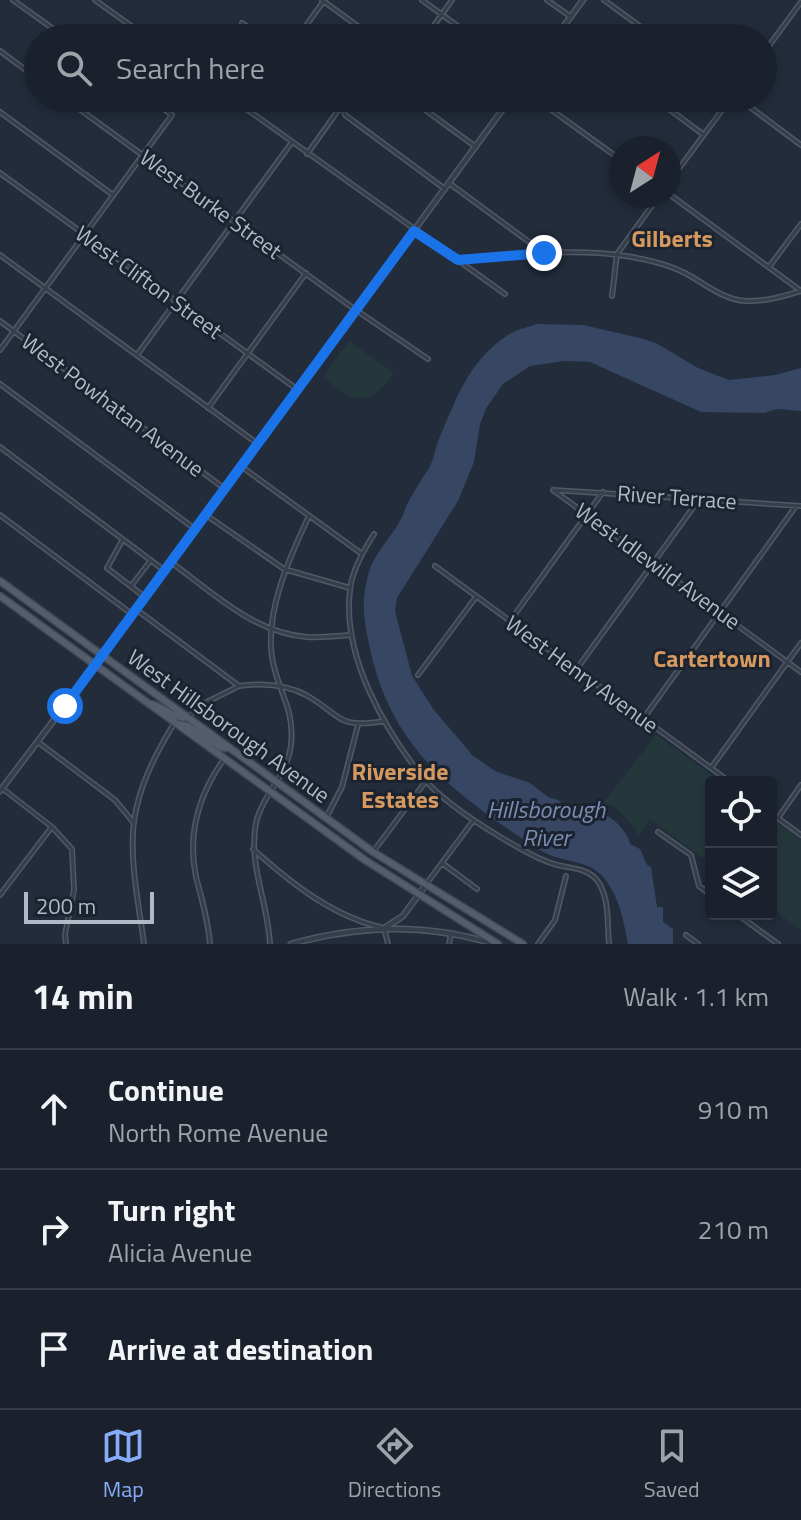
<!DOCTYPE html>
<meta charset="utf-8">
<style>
body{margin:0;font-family:"Titillium Web",sans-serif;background:#232934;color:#f1f3f6}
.controls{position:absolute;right:24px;bottom:24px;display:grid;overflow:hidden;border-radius:8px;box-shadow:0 4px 12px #0003}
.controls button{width:72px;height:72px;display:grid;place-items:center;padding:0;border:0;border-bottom:2px solid #383e48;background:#1a212c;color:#f1f3f6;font:40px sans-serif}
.compass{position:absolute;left:609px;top:136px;width:72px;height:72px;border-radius:50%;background:#1a212c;box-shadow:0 4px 12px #0003;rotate:36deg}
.scale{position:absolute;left:24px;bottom:20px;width:130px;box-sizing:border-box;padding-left:8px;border:4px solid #b1b9c7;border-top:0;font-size:22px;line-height:28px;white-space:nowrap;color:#b1b9c7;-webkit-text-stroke:6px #1b2330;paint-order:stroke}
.stop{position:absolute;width:24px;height:24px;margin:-18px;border:6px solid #1a73e8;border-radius:50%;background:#fff}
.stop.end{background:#1a73e8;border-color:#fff;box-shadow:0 2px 8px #0008}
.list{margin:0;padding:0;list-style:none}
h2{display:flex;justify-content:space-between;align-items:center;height:104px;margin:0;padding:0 32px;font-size:34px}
h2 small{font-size:26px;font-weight:400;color:#9fa3a9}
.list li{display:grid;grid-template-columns:52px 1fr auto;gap:24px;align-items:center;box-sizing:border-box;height:120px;padding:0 32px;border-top:2px solid #383e48}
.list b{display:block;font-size:30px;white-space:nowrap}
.list p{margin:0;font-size:26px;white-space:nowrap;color:#9fa3a9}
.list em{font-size:26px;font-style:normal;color:#9fa3a9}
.icon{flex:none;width:44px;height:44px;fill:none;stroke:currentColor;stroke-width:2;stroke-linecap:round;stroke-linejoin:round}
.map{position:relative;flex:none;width:801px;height:944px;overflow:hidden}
.search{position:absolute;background:#1a212c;box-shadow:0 4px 12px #0003;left:24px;right:24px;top:24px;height:88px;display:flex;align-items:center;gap:20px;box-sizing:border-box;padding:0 28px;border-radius:44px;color:#9fa3a9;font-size:30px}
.sheet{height:464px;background:#1a212c}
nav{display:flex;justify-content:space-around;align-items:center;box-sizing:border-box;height:112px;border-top:2px solid #383e48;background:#1a212c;font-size:22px;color:#9fa3a9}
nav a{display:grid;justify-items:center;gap:4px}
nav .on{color:#86abf8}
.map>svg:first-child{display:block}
</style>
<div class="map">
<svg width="801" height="944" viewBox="0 0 801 944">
<rect width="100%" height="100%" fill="#222c3b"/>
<path fill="#24383c" d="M349,341L394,373C368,408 355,405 323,377Z
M656,735L722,782H711V864L650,819L639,835C637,830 619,810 615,807C610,804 605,806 600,807Z
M771,818L801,840V930L771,908Z"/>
<path fill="#364663" d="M536,324L583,325L640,338L656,343L698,368L729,380L775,375L801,368V411L777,409L764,413L701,412L590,362L564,361L530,366L503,384L487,407L480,424L474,462L458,501L397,598L395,611L412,676L434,710L463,744L472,755L495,771L530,783L548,797L558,800L573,812L593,816L598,812C610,813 629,833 630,844L640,849L647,865L651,867L657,907H663V922L673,929V944H628C623,916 615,873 582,864C562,858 550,858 532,845C450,791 389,745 369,644C363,618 361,598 369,572C375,552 390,539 400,521C404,514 406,505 410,499C416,488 422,478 429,468C434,460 435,448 439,439C456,399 469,360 508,335C516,329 527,328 536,324Z"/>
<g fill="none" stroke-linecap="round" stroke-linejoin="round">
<defs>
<path id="minor" d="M13,0L66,38
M95,0L148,38
M322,0L374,38
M422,0L474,38
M547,0L571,17
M604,0L656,38
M242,23L263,38
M297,38L323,2
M425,38L452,0
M0,51L38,79
M763,54L801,2
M64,98L353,308L428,359
M231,98L458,260C511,256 566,248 619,255C641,258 665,263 685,273C704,283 723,300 746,301C764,302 784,296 801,291
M341,98L345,115L445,189
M409,98L476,147
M535,98L621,160
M654,98L704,135
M738,98L801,145
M245,109L253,98
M0,112L113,195
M307,154L347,98
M0,173L298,390
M669,182L731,98
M449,183L544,253
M669,194L801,291
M0,255L258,444
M459,261L505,294
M769,267L801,224
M612,296L617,254L659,196
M0,321L225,489
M0,350L172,115L148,98
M137,355L292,142
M0,384L195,529
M208,408L306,273
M0,447L165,571
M242,467L362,554
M553,490L801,672
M553,490L801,506
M0,515L133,615
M206,515L284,569L350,588
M374,534C364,550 352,570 350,590C342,656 384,729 424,779C441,799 474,821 497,835C514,845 532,857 551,863C566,869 584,866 596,879C610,895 607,924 609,944
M122,541L107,568L146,598
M172,563C213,593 254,633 307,637C321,638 337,636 351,635
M435,566L730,782
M131,586L151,560
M137,610L239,686C261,683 285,684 306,695C343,716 336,729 385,721
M510,621L603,492
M576,670L700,498
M418,675L476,597
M189,716L205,703L237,687
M643,719L796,506
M38,742L115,800L134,823
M711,768L801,643
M3,789L52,827L72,849L74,890L65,934L66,944
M771,813L801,835
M326,818L342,787L358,725
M778,818L801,785
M658,832L691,855L699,886L711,895
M253,849C291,883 333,917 384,928L388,944
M373,852L426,781
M442,863L477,889
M427,883L473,821
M0,895L51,828
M737,914L778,944
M686,935L698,944
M144,944C139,905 129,861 134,821C139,786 155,755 173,725
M210,944C208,921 202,899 196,877C187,833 199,794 224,759
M270,944C268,902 248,865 256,823C262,795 288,775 291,745C295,707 277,691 272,657C265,611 290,556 309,516
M449,944L451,933
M538,944L555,920L566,876"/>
<path id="tertiary" d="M555,38L583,0
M0,791L95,666L511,98
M386,927L403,916L425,886
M291,944C359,925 427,923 494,944"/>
<path id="primary" d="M0,581L373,852L523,944
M0,596L365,860L498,944
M151,704C163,707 172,717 184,718
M176,724L188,726L220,747L226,748"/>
</defs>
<use href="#minor" stroke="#515966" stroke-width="6"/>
<use href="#tertiary" stroke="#515966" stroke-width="7"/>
<use href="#primary" stroke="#3f4754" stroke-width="9"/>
<use href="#minor" stroke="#363e4c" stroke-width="3"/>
<use href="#tertiary" stroke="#363e4c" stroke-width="4"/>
<use href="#primary" stroke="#545d6c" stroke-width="6"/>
</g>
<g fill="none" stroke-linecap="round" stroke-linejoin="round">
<path stroke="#1a73e8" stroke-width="10" d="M65,706L414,231L458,260L544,253"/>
</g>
<g text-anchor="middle" stroke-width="6" stroke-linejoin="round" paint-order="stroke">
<g font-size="22" fill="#b1b9c7" stroke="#1b2330">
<text transform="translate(211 204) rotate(36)" y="8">West Burke Street</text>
<text transform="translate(149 282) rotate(36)" y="8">West Clifton Street</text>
<text transform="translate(113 405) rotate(37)" y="8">West Powhatan Avenue</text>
<text transform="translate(677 497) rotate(4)" y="8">River Terrace</text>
<text transform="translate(658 566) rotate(36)" y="8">West Idlewild Avenue</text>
<text transform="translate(582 674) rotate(36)" y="8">West Henry Avenue</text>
<text transform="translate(229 726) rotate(36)" y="8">West Hillsborough Avenue</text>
</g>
<g font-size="24" font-weight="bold" fill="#d5995f" stroke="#1b2330">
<text x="672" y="247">Gilberts</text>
<text x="712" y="667">Cartertown</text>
<text x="400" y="780">Riverside<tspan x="400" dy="28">Estates</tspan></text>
</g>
<g font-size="24" font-style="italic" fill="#798db0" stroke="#1b2330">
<text x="546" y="818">Hillsborough<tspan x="546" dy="28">River</tspan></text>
</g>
</g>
</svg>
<div class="controls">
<button><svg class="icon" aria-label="locate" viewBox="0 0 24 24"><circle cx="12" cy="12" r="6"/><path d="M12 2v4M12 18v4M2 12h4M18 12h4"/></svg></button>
<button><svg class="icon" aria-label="layers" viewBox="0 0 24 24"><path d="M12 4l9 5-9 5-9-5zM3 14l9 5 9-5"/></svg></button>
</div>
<svg class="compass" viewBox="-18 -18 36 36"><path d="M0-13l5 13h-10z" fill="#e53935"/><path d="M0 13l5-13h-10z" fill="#9fa3a9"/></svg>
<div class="scale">200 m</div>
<div class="stop" style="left:65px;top:706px"></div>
<div class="stop end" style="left:544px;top:253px"></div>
<div class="search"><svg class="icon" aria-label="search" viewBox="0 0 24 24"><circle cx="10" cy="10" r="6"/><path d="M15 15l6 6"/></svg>Search here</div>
</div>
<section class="sheet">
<h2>14 min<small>Walk · 1.1 km</small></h2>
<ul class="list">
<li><svg class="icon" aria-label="ahead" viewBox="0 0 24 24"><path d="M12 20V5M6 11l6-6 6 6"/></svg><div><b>Continue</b><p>North Rome Avenue</p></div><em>910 m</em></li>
<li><svg class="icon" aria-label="right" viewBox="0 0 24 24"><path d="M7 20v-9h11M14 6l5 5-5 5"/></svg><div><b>Turn right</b><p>Alicia Avenue</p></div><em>210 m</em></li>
<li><svg class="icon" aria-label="arrive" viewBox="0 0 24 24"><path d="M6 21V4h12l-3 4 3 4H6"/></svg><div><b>Arrive at destination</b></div></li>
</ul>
</section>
<nav>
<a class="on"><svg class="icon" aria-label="map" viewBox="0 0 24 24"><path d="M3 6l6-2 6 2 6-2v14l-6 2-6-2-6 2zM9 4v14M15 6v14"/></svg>Map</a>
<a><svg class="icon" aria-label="directions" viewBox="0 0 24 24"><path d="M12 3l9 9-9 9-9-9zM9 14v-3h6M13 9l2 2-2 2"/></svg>Directions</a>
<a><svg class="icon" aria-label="saved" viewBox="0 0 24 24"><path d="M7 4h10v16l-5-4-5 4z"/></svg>Saved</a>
</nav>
